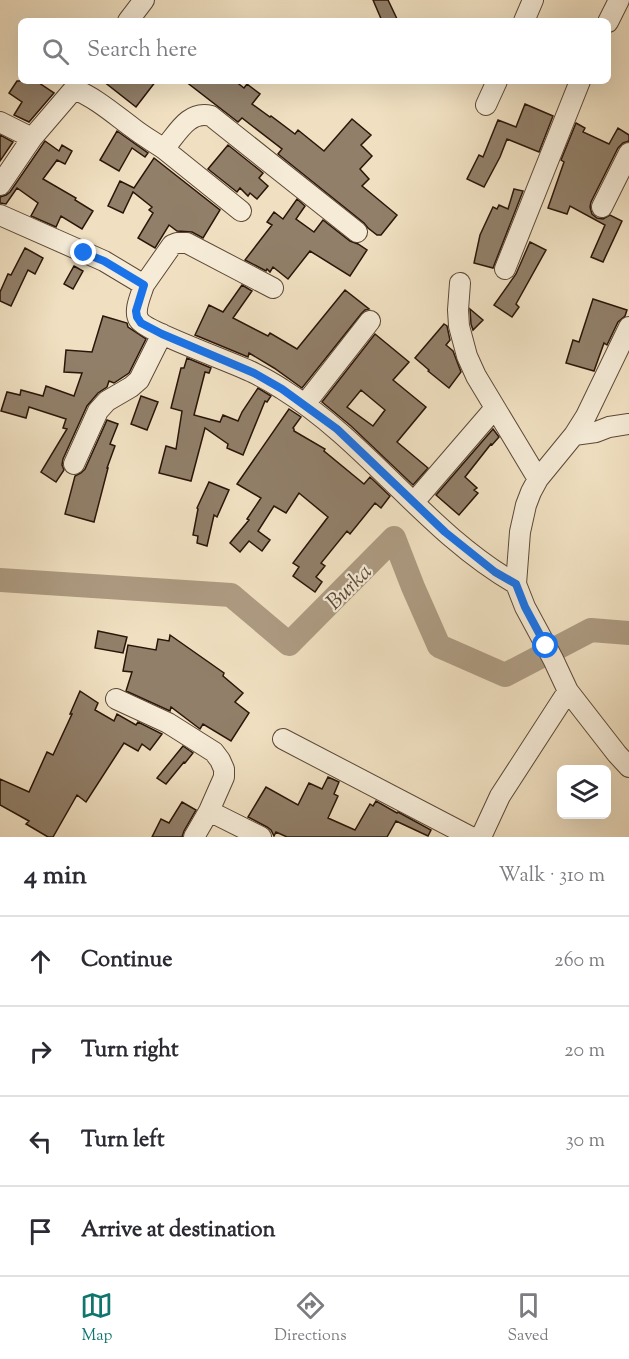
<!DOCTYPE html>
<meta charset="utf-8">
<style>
body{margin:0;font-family:"Sorts Mill Goudy",serif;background:#f2f2f3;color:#2b2b33}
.controls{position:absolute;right:18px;bottom:18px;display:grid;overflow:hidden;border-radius:9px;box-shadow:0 6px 24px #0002}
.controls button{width:54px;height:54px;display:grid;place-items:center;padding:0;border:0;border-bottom:2px solid #e1e1e2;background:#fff;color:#2b2b33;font:30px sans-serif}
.stop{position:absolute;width:18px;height:18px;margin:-14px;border:4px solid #1a73e8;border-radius:50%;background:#fff}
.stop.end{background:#1a73e8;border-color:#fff;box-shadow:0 2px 6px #0008}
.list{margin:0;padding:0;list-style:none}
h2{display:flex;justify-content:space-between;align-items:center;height:78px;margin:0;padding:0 24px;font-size:26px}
h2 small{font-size:20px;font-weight:400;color:#7c7c81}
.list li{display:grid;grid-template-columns:39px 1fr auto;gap:18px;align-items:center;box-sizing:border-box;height:90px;padding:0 24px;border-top:2px solid #e1e1e2}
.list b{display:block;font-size:22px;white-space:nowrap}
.list em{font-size:20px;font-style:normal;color:#7c7c81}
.icon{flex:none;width:33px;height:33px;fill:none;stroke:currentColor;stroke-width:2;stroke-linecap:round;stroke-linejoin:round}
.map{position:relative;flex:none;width:629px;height:837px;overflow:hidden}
.search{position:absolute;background:#fff;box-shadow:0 6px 24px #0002;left:18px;right:18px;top:18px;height:66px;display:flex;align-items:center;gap:15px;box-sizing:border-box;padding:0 21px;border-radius:9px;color:#7c7c81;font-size:22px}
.sheet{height:438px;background:#fff}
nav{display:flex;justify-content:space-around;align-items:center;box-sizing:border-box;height:84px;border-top:2px solid #e1e1e2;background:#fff;font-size:16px;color:#7c7c81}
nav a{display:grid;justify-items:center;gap:3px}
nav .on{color:#0f766e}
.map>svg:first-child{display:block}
</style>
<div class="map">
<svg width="629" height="837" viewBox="0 0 629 837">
<rect width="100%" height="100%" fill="#f0e0c1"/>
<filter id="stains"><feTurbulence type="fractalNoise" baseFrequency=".00333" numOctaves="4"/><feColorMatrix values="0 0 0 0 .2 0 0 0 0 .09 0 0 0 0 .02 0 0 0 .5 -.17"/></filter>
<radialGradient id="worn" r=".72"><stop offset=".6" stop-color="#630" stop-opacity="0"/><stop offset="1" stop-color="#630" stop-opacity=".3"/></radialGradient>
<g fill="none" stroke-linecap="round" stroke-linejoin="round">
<path stroke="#ad9b82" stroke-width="24" d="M0,580L231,595L289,644L394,538L413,587L439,646L505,675L591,630L629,633"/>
</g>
<path fill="#917f69" stroke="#2b1509" stroke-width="1.5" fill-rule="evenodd" d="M373,0H388L398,21H382Z
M17,81H36L54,93L29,122L14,115L22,102L9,93Z
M103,81H156L136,107Z
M185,81H235L244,88L247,84L260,94L252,104L270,117L271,116L295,134L298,130L324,151L352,119L371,135L361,145L372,156L360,169L369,179L362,186L397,215L381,235H377L368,228L364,223L278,154L282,149L242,118L238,122Z
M525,104L553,116L539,152L507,139L500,157L484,187L467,179L479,155L483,157L498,120L516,127Z
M576,123L585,128L583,132L609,144L618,128L629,135V141L623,143L618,148L591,202L590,207L592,214L597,218L603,219L610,215L622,221L603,262L591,257L605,225L570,206L567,214L548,208L564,162L561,160Z
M117,131L148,153L145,157L132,148L119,171L100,160Z
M0,135L13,142L0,161Z
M45,141L59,151L62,145L72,151L65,164L57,160L43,179L76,198L75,200L93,211L82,229L61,216L56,227L31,216L38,203L17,188L6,204L0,203V197L6,195L10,192Z
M228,145L263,173L259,178L268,186L257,199L250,193L248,196L240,188L237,192L208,169Z
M154,158L220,210L203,238L192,232L177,231L169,225L155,248L138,238L153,213L149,210L152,207L133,192L123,213L108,206L120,181L134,188Z
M514,189L523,191L493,268L474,263L480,235L493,207L497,209L499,205L508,209Z
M297,199L305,206L296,219L314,232L323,220L350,241L358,244L367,250L350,276L310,251L288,279L273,267L270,272L267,269L266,271L245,260L272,225L267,222L274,212L283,219Z
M530,242L546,250L516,304L519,307L512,317L494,305L516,274Z
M25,248L43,258L35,274L28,270L11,306L0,301V292L8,274L11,275Z
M74,266L83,271L73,289L64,284Z
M242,285L252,291L233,318L268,336L270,333L297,349L345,290L369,309L365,310L361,314L302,388L274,368L249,353L248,357L195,335L209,305L223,312Z
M593,299L627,310L625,316L618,322L607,345L604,343L594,371L566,363L573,340L579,342Z
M470,309L483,320L473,330L471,324Z
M103,316L127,323L128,327L146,339L129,373L114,383L109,381L107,387L98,393L87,406L63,459L62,465L64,470L56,482L41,472L67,429L63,428L66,419L29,407L26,418L1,411L7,392L20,395L21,390L43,396L46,386L74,396L82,373L64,372L66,350L92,352Z
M444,324L447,326L450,340L446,345L453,351L461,372L449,388L428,371L429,370L415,358Z
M375,334L409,362L393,380L426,407L397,442L428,468L413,485L351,426L322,402ZM361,390L385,410L373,426L347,407Z
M187,358L211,368L209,373L205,372L194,415L220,422L223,415L238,421L242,412L258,388L271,396L267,402L265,401L243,455L227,448L228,444L205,428L191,481L159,473L166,446L176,449L182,411L171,408L181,368H184Z
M141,396L158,402L147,430L131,424Z
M289,409L301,417L293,428L294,429V431L325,449L324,451L364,484L370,477L390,496L381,508L375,503L350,534L347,531L321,563L325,566L316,577L322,582L315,592L293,576L299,567L293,563L328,517L299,493L286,513L274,506L258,531L270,540L262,551L249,541L240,552L230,543L249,520L247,519L261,498L237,484Z
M107,420L118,424L110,444L115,446L107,468H108L94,522L65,514L75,476L81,473L85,469Z
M493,429L499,437L492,445L491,444L465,477L477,488L474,490L478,493L459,515L436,495Z
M209,482L229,490L217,517L214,515L207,546L197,543L198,536L193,535L198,509L197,508Z
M98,631L127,637L123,653L95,648Z
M170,635L224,673L223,676L243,693L235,702L249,713L231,741L203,724L200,729L171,707L170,711L126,691L132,672L123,671L128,645L156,650L158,639L169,641Z
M80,691L98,703L95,710L114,721L117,714L136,725L138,722L162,734L150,750L142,744L138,751L124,743L86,802L77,795L53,837H48L26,824L29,821L0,805V779L29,792L47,752L53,755L72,714H70Z
M183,746L193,753L185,763L184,762L166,784L157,778Z
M328,777L339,782L334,794L338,796L328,818L355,830L370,804L373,806L376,801L397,813L398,812L431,830L428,836L396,821L387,837H287L276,832L274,836L271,830L267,827L248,817L266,787L298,805L309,783L322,789Z
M182,802L196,810L184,831L182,837H152L161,819L169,823Z"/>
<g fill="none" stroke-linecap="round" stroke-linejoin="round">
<defs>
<path id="minor" d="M128,21L144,0
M524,21L533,0
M608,22L619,0
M486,105L497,81
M0,122L32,138
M164,149L241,211
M0,185L32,138L74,89C96,98 114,114 133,128C143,136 154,142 164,149C177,134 188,110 211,116L357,232
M602,207L629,153
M0,215L104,261L144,285C141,295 133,311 139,320C146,332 235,363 254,373C264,378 273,383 282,389C369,443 427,533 516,584
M505,269L580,81
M460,283L458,310L459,326L467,356L476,376L538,479
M144,285L172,245L177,243H187L273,288
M629,327L586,416L574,435L538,479L531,492L526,505L520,532L516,584L525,607L553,659L568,691L617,754L629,767
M305,404L370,321
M574,435L596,432L609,427L629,424
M74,464L98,411L107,401L131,387L139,380L162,334
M414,502L495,408
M116,699L168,723L214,752L220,760L224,769V777L209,811L194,837
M283,739L471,837
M209,811L261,837
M481,837L500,796L568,691"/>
</defs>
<use href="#minor" stroke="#5c4837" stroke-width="22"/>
<use href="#minor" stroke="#f5ebd7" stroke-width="20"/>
</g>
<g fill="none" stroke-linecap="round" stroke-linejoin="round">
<path stroke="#1a73e8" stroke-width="8" d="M84,253L104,261L144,285L136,311L137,317L141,323L162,334L254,373L282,389L337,429L445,532L495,572L516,584L525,607L546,646"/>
</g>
<g text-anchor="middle" stroke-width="4.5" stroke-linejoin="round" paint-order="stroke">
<g font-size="22" font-style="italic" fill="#5f4b39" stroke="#f5ebd7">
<text transform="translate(348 586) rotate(-45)" y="8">Burka</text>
</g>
</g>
<rect width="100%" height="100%" filter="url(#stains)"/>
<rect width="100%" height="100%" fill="url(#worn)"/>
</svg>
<div class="controls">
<button><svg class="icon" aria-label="layers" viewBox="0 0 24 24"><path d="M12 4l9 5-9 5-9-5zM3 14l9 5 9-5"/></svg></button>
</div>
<div class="stop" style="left:546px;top:646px"></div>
<div class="stop end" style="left:84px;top:253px"></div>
<div class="search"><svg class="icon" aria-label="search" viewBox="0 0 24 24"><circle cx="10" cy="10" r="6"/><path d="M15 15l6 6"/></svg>Search here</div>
</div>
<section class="sheet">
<h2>4 min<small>Walk · 310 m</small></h2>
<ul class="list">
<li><svg class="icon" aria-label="ahead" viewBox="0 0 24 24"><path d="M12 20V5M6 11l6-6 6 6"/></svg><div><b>Continue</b></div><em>260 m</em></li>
<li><svg class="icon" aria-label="right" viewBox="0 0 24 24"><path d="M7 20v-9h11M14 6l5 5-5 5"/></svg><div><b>Turn right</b></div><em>20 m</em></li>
<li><svg class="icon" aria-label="left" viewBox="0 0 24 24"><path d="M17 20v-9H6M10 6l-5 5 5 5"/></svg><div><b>Turn left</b></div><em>30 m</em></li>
<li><svg class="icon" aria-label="arrive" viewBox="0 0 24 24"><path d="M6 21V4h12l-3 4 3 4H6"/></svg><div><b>Arrive at destination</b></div></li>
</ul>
</section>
<nav>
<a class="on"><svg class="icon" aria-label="map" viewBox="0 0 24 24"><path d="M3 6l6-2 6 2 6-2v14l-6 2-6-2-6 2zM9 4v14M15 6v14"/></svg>Map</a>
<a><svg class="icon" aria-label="directions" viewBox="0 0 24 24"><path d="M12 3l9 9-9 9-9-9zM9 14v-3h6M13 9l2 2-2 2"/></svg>Directions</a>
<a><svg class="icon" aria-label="saved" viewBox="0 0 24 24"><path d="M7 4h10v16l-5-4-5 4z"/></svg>Saved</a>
</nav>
